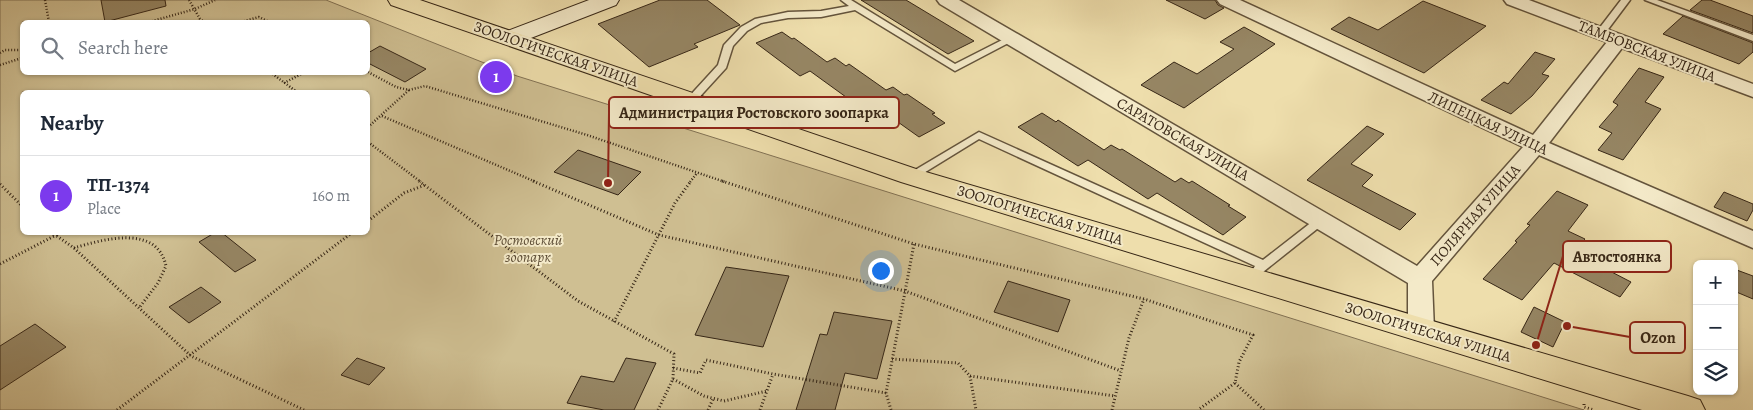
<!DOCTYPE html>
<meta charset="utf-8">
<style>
body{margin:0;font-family:Alegreya,serif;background:#f6f6f7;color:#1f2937}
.controls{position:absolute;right:15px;bottom:15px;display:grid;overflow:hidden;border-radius:8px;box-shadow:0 1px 4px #0004}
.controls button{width:45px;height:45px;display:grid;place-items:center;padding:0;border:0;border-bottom:1px solid #e0e1e3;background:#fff;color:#1f2937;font:25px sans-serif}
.you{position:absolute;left:880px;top:270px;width:18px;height:18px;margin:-12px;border:4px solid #fff;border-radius:50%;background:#1a73e8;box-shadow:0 0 0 8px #1a73e833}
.badge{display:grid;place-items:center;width:32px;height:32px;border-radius:50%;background:#7c3aed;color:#fff;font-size:16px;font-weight:700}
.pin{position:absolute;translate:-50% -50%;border:2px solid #fff;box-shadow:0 1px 5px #0006}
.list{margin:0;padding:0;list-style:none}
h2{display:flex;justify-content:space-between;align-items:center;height:65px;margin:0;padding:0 20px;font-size:21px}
h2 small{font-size:16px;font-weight:400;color:#747a83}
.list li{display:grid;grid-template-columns:32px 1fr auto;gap:15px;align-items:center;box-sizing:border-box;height:80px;padding:0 20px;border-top:1px solid #e0e1e3}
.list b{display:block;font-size:19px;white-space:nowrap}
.list p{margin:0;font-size:16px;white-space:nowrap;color:#747a83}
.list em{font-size:16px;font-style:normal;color:#747a83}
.icon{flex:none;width:28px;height:28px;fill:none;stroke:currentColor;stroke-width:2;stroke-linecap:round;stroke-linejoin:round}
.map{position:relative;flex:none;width:1753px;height:410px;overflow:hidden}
.search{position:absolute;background:#fff;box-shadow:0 1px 4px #0004;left:20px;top:20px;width:350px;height:55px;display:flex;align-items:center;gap:12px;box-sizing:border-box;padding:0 18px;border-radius:8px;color:#747a83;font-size:19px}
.panel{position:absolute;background:#fff;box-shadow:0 1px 4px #0004;left:20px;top:90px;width:350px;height:145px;border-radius:8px}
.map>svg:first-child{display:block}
</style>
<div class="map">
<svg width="1753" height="410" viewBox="0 0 1753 410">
<rect width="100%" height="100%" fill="#eedeac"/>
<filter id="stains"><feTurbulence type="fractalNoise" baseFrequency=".004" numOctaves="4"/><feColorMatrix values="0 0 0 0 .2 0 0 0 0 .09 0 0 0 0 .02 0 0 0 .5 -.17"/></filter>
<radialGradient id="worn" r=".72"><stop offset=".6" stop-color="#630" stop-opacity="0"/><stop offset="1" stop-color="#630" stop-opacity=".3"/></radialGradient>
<path fill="#cfbf92" stroke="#827254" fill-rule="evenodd" d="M0,0H326L517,76L1584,410H0ZM22,22H368V72H22ZM22,92H368V232H22Z"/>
<path fill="#968664" stroke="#362616" d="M101,0H165L166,6L105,22Z
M660,0H707L740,25L694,44L698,47L649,67L598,24Z
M861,0H906L974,41L948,54Z
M1166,0H1215L1218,5L1224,8L1205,19Z
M1702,0H1710L1753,16V33L1690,10Z
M1423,1L1486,26L1424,73L1331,29L1349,17L1378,30Z
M1683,16L1753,43V52L1739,64L1663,34Z
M1244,27L1275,44L1184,108L1141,85L1174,62L1197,74L1234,49L1220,42Z
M782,32L792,39L794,38L827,62L835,58L846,66L849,64L886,90L893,87L904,95L907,94L935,113L932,114L945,123L919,137L867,100L857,105L810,71L800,76L756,43Z
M380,46L426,69L405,82L368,63V53Z
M1535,52L1555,59L1542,74L1549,76L1532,96L1511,114L1481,100L1504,82L1508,84Z
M1639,68L1664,77L1645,102L1661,109L1623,160L1598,150L1612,133L1599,127L1618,105L1613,102Z
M1042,113L1056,122L1058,120L1104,150L1111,145L1120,150L1122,149L1175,182L1181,178L1189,183L1192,181L1230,205L1228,206L1246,217L1223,235L1157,193L1148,199L1088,160L1078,166L1018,127Z
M1367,126L1384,134L1351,164L1373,175L1362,186L1416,214L1400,230L1307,180Z
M578,150L641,172L618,195L554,172Z
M1557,191L1588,205L1568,231L1585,239L1573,252L1631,282L1620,297L1554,263L1522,300L1483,279L1517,242L1515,241L1530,225L1527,224Z
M1724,192L1753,204V210L1747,221L1714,207Z
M216,232H221L256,260L235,272L199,242Z
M726,267L789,276L763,347L695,335Z
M1734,269L1753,276V299L1734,291Z
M1008,281L1070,300L1058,332L994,312Z
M201,287L221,302L189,323L169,307Z
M1534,307L1565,322L1553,347L1521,332Z
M834,312L892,321L877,379L845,373L835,410H796L820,334L827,335Z
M35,324L66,347L0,390V346Z
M357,358L385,368L369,385L341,375Z
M626,358L656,363L634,410H604L567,403L581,376L614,382Z"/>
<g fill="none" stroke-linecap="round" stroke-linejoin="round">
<defs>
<path id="lane" d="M841,0H851L955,64L1008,37H1014L1016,39L955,71L855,10L821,17L788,18L761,23L747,31L733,46L726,68L694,103L690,104L685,101L718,65L724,45L741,27L755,19L788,12L821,11L849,6Z
M1621,0H1630L1603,36H1597L1595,34Z
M1645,0H1657L1753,35V41Z
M979,132L1263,260L1317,218L1321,217L1327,221L1263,272H1255L1253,269L1255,266L979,139L914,179H906L905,176Z"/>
<path id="street" d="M937,0H959L1417,266L1523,147L1220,4L1217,0H1240L1533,135L1607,42L1507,4L1504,0H1529L1753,84V97L1622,48L1549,143L1753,231V248L1539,155L1432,281L1434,330L1430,337L1421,340L1412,337L1408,330V283L940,4Z"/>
<path id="secondary" d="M589,0H619L616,5L518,43L510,45L502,43L499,38L502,33Z"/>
<path id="primary" d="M388,0H420L919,170L1688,396L1700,400L1705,410H1642L901,182L391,5Z"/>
</defs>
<use href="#lane" stroke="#64543c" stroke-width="3"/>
<use href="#street" stroke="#64543c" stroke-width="3"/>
<use href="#secondary" stroke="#362616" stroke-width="2"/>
<use href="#primary" stroke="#362616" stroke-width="2"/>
<path stroke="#362616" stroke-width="2.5" stroke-dasharray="1 2" stroke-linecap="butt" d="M45,0L49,22
M189,0L200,19L204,22
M149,22L195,9L215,0
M241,22L259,17L269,22
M0,53L5,50H22
M0,65L22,58
M270,72L297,92
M368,72L396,87L409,90L425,86L587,135L725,182
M284,83L305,72
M382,116L536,182
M368,127L409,90
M368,142L421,182
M690,182L697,173"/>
<path stroke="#362616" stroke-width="3" stroke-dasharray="1 2.5" stroke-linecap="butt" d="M419,181L578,301L674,354L673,379L658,410
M533,181L659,235L905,291L1121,371
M722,181L914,244L1144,299L1253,335L1239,362L1235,383L1198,410
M0,184L22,206
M368,221L404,193L425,185
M51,232L74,248L191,356L304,410
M74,248C104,239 157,224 166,266L158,283L139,308
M0,264L62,232
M614,322L675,203L691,181
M892,359L958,363L970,376L976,410
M673,368L700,373L706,360L773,374L886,393
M970,376L1115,396
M673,379L704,396L724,401L767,391
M1235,383L1264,410
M1584,404V407L1594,410
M117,410L353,232
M708,410L713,399
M760,410L773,374
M891,410L886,393L914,244
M1112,410L1129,338L1144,299"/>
<use href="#lane" fill="#f4eac9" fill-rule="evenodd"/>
<use href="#street" fill="#f4eac9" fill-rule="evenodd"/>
<use href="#secondary" fill="#f4eac9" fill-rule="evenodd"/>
<use href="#primary" fill="#eedeac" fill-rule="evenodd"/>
</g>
<g text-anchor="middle" stroke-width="4" stroke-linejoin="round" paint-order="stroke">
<g font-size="15" fill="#362616" stroke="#f4eac9">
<text transform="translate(1647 51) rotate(21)" y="5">ТАМБОВСКАЯ УЛИЦА</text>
<text transform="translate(556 54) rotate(19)" y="5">ЗООЛОГИЧЕСКАЯ УЛИЦА</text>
<text transform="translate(1488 123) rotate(25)" y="5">ЛИПЕЦКАЯ УЛИЦА</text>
<text transform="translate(1183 139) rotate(30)" y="5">САРАТОВСКАЯ УЛИЦА</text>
<text transform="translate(1040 215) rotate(17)" y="5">ЗООЛОГИЧЕСКАЯ УЛИЦА</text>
<text transform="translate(1475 215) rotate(-49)" y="5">ПОЛЯРНАЯ УЛИЦА</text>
<text transform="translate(1428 332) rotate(17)" y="5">ЗООЛОГИЧЕСКАЯ УЛИЦА</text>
</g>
<g font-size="15" font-style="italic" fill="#5c4c35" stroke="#f4eac9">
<text x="528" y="245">Ростовский<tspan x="528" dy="17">зоопарк</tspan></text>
</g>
</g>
<path fill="none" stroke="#8f2418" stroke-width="2" d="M608 183L609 113M1536 345L1563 256M1567 326L1630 337"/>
<g fill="#8f2418" stroke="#f4eac9" stroke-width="2">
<circle cx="608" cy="183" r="5"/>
<circle cx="1536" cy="345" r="5"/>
<circle cx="1567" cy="326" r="5"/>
</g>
<g fill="#f4eac9" stroke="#8f2418" stroke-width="2">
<rect x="609" y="97" width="290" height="31" rx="5"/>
<rect x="1563" y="241" width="108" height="31" rx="5"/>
<rect x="1630" y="322" width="55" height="31" rx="5"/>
</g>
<g font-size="16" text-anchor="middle" font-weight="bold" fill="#362616">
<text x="754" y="118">Администрация Ростовского зоопарка</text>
<text x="1617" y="262">Автостоянка</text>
<text x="1658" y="343">Ozon</text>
</g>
<rect width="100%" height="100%" filter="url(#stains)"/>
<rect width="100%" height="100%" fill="url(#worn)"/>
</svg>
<div class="controls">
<button>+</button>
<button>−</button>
<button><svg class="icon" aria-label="layers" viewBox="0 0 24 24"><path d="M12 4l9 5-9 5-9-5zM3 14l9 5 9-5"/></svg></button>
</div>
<div class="you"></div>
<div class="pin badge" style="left:496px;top:77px">1</div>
<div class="search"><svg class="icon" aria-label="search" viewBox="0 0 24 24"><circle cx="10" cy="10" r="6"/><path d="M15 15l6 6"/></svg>Search here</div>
<section class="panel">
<h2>Nearby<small></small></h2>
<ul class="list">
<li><span class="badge">1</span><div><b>ТП-1374</b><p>Place</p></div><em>160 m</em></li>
</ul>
</section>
</div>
